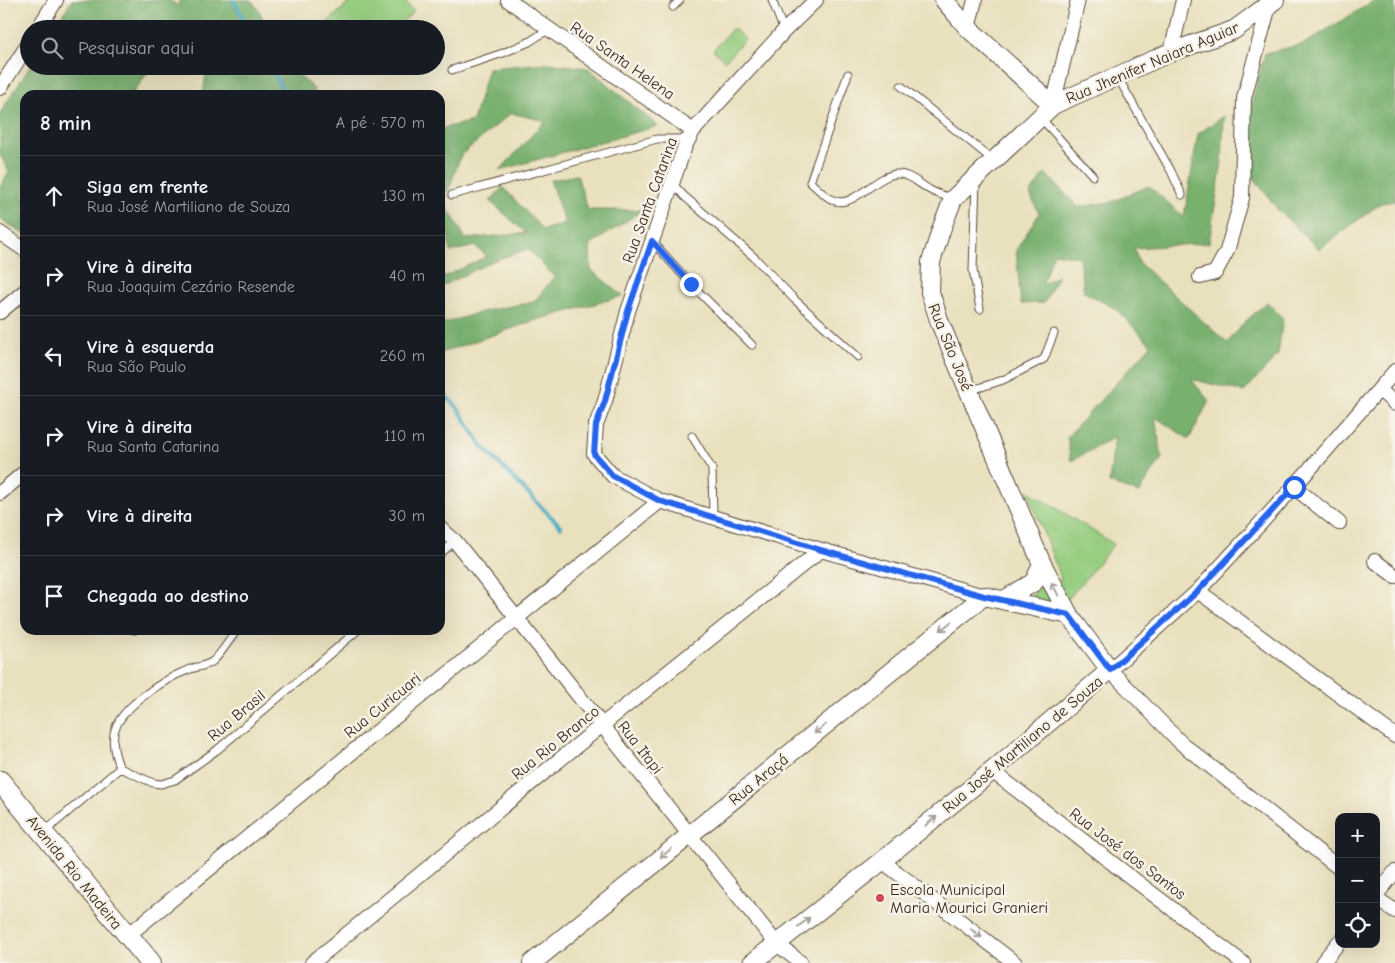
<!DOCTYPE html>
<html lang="pt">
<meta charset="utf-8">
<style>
body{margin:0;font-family:"Comic Neue",sans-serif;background:#242831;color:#f1f3f6}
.controls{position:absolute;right:15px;bottom:15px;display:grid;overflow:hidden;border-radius:10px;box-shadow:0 5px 20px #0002}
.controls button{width:45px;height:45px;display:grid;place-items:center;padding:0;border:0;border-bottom:1px solid #363941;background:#171b24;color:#f1f3f6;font:25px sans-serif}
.stop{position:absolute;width:15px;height:15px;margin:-11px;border:4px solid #2563eb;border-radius:50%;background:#fff}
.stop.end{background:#2563eb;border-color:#fff;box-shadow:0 1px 5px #0008}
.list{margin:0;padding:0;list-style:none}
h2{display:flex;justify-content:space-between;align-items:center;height:65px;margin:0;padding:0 20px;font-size:21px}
h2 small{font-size:16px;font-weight:400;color:#9ea1a6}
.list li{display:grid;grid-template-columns:32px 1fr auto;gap:15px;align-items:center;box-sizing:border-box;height:80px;padding:0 20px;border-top:1px solid #363941}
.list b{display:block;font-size:19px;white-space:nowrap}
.list p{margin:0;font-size:16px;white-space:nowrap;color:#9ea1a6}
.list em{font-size:16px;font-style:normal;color:#9ea1a6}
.icon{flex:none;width:28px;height:28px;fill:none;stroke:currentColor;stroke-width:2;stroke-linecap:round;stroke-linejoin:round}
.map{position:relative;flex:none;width:1395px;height:963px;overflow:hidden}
.search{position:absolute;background:#171b24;box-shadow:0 5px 20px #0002;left:20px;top:20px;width:425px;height:55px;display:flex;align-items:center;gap:12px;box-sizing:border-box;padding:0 18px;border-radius:28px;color:#9ea1a6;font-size:19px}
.panel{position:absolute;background:#171b24;box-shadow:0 5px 20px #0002;left:20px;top:90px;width:425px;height:545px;border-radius:15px}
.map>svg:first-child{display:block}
</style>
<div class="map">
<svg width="1395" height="963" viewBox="0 0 1395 963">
<rect width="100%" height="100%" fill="#f7f3e8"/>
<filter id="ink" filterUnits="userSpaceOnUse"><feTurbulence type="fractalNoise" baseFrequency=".02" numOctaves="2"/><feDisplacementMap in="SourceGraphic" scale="10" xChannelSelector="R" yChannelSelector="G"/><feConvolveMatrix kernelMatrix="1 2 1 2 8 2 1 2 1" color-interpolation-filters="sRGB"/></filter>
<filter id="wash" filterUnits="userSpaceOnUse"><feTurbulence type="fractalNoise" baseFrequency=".0096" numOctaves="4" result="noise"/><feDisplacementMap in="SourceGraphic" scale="20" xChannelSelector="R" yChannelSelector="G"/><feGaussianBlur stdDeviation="1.12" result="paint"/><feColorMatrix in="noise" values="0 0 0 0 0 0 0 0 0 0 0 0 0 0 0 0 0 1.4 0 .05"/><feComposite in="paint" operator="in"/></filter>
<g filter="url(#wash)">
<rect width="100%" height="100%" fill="#e9e0bd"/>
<path fill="#96cd80" stroke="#687c4f" d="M352,0H404L414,12L394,29H320Z
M733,28L745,39L725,61L713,50Z
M1027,490L1114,544L1070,597L1050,604L1029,598L1040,587L1051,599L1061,578Z"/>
<path fill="#78b06e" stroke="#5a6d46" d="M72,0H169L179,6V0H251L260,12L267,29H54Z
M1375,0H1395V201L1381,203L1319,249L1279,211L1250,173L1247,120L1265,53L1304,44Z
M548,63L588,68L658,126L500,170L545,121L511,113L461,155L448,191L440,194V129L473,121L488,68Z
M30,66H152L132,95H25V234L0,219V187L9,171L0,155V113Z
M201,66H288L314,89V95H203L206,74Z
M1224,116L1222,162L1209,243L1134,248L1139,263L1227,343L1245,322L1267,302L1283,318L1278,355L1244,392L1191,379L1209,401L1189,439L1155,417L1162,458L1139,493L1109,483L1115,437L1071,461L1067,437L1151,345L1116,309L1084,292L1079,257L1054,253L1042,284L1058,276L1044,303L1021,304L1016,250L1039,214L1030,194L1045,173L1078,207L1111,202L1149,186L1184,217L1198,134Z
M577,175L588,210H643L590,245L591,270L623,296L537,320L440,353V320L445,323L485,311L534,302L554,277L528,249L495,260L440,287V279L487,256L475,246L450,252L446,218L440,215V207H447L466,239L526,233L490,201L503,187L543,230L565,223L550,180Z"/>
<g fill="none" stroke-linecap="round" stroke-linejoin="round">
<path stroke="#43aac3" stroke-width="4" d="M233,0L250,29
M270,66L285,95
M440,391L457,407L482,446L561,527"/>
</g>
</g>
<g filter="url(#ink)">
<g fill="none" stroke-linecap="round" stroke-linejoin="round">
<defs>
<path id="service" d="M772,0L784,31
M673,7L680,0
M452,70L503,53L529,42L549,29
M848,74L810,182C816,187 823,195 831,199C851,212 874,176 896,174C909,173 919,184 930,190C937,194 945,196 952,198
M1117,76L1171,171L1182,195
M901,86L993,160
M1040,117L1093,176
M976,181L973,270L980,309
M672,183L684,196L755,258L794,299L858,357
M452,195L657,139H688
M652,241L691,284L752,345
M969,391L1003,380L1044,359L1054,333
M692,436L712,469L713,517
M440,554L455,541
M134,630H135
M120,768L153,783L161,784L175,780L217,750L358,630
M43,833L120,768C115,757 112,745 114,734C117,709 166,678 188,670C196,666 206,667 213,661C222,653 229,640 237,630"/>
<path id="minor" d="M508,0L693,131
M816,0L784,31L693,131L685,146L628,311L605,401L596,425L594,454L613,476L660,501L821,550L984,596
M968,28L975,0
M38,29L56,0
M1171,52L1183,0
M0,88L29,43
M1053,105L1078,0
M0,233L25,250
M1200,277L1215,273L1227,251L1242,198L1244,98L1269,6
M0,312L25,291
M1380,390L1395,404
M1294,487L1339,523
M0,493L25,472
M440,528L455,541L776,943L801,963
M1375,561L1395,576
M1198,591L1395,736
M992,771L1243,963
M882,861L1015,963
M1339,868L1181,743L1110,670L1198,591L1294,487L1395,371
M1376,895L1395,872
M1376,898L1395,911
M127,936L660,501
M312,963L602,725L821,550
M1322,963L1339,942"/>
<path id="tertiary" d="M944,0L968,28L1053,105L1171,52L1234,30L1275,0
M1004,600L1034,582L1042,564
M532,963L984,596L1069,615
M752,963L882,861L992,771L1110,670L1069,615L1042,564L940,323L930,292L931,262L941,230L953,199L1053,105"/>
<path id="secondary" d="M0,781L151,963"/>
</defs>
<use href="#service" stroke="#554536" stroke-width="9"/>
<use href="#minor" stroke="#554536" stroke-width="16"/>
<use href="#tertiary" stroke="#554536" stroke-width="20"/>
<use href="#secondary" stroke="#554536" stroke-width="22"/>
<use href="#service" stroke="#fff" stroke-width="7"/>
<use href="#minor" stroke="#fff" stroke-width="14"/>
<use href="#tertiary" stroke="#fff" stroke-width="18"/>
<use href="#secondary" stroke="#fff" stroke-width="20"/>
</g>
<defs><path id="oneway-shaft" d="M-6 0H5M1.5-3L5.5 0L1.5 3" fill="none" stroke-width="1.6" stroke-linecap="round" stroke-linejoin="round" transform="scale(1.25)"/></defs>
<g stroke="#a79f9a">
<use href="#oneway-shaft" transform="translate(1055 589) rotate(-118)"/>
<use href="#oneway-shaft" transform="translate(946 626) rotate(141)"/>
<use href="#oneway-shaft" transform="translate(820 729) rotate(141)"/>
<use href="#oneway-shaft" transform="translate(931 821) rotate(-39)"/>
<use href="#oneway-shaft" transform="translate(666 853) rotate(141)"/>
<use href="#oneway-shaft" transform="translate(804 922) rotate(-38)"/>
<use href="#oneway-shaft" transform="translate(976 933) rotate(38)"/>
</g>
</g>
<g fill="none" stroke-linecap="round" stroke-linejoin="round" filter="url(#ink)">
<path stroke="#2563eb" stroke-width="6" d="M691,284L652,241L628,311L605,401L596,425L594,454L613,476L660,501L821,550L984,596L1069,615L1110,670L1198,591L1294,487"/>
</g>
<circle fill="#d1495b" stroke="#f7f3e8" stroke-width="2" cx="880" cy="898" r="5"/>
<g text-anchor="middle" stroke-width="5" stroke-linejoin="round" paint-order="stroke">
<g font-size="16" fill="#3b2a1e" stroke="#f7f3e8">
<text transform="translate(623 60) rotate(35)" y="6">Rua Santa Helena</text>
<text transform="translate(1152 62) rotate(-23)" y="6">Rua Jhenifer Naiara Aguiar</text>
<text transform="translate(649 200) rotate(-70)" y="6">Rua Santa Catarina</text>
<text transform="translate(951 347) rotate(68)" y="6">Rua São José</text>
<text transform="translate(382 705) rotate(-39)" y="6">Rua Curicuari</text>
<text transform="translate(236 715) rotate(-40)" y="6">Rua Brasil</text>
<text transform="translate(555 742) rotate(-39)" y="6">Rua Rio Branco</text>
<text transform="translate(1022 744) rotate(-40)" y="6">Rua José Martiliano de Souza</text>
<text transform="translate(641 747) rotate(52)" y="6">Rua Itapi</text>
<text transform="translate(758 779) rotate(-39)" y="6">Rua Araçá</text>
<text transform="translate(1128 853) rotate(37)" y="6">Rua José dos Santos</text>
<text transform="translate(75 872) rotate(51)" y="6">Avenida Rio Madeira</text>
</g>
<g font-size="16" fill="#3b2a1e" stroke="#f7f3e8" text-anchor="start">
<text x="890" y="895">Escola Municipal<tspan x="890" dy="18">Maria Mourici Granieri</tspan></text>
</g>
</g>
</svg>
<div class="controls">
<button>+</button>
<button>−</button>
<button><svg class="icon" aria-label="locate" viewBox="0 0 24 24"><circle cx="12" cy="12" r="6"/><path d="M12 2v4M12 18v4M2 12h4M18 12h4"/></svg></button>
</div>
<div class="stop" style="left:1294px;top:487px"></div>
<div class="stop end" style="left:691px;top:284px"></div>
<div class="search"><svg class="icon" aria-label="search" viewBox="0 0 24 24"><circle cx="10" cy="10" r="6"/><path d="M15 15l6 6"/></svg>Pesquisar aqui</div>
<section class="panel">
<h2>8 min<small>A pé · 570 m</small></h2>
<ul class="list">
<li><svg class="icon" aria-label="ahead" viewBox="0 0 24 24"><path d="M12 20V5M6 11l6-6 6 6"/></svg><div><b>Siga em frente</b><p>Rua José Martiliano de Souza</p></div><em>130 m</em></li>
<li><svg class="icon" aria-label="right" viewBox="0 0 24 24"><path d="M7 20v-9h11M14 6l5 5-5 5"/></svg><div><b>Vire à direita</b><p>Rua Joaquim Cezário Resende</p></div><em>40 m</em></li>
<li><svg class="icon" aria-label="left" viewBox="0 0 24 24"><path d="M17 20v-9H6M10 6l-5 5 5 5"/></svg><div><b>Vire à esquerda</b><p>Rua São Paulo</p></div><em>260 m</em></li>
<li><svg class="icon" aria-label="right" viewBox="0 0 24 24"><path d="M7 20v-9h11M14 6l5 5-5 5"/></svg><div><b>Vire à direita</b><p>Rua Santa Catarina</p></div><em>110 m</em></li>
<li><svg class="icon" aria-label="right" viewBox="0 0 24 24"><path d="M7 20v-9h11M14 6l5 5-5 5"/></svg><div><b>Vire à direita</b></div><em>30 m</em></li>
<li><svg class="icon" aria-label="arrive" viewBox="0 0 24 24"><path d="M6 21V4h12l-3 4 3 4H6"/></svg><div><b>Chegada ao destino</b></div></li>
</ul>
</section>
</div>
